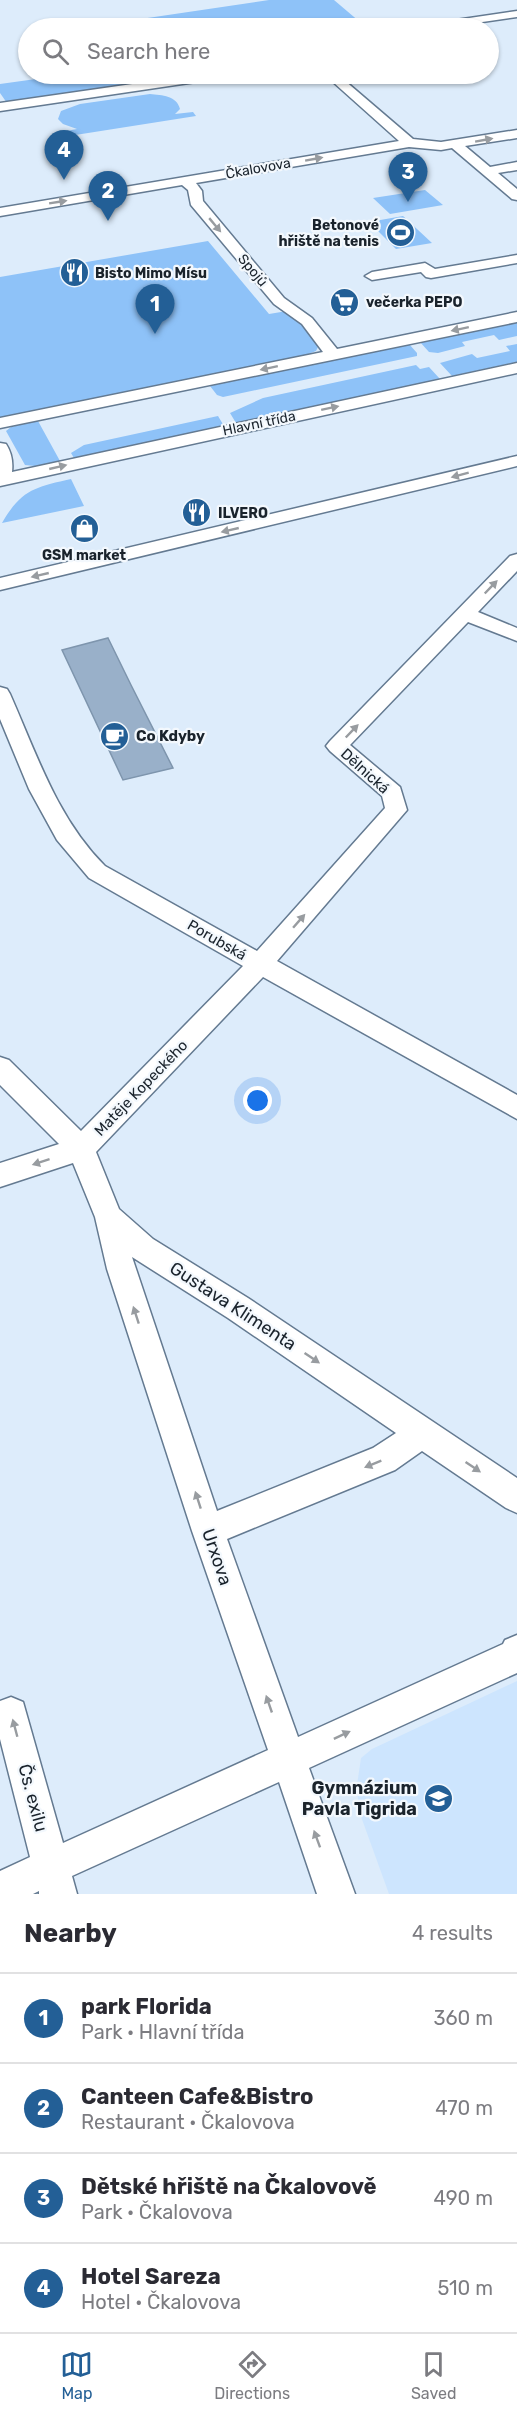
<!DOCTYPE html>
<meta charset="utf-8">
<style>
body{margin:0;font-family:Rubik,sans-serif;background:#f2f2f3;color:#2b2b33}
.you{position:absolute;left:258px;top:1101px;width:21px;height:21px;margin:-15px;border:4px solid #fff;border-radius:50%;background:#1a73e8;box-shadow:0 0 0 9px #1a73e833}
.badge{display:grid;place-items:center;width:39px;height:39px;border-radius:50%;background:#235f96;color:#fff;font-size:20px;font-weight:700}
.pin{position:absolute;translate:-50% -50px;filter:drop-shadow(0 2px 3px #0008)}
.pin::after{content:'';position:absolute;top:32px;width:21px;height:18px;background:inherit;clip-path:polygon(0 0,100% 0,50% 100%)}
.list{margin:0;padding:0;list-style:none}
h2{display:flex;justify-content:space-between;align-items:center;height:78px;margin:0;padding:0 24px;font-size:26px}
h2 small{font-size:20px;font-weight:400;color:#7c7c81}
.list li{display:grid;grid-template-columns:39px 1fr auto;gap:18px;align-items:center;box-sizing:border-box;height:90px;padding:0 24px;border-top:2px solid #e1e1e2}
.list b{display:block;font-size:22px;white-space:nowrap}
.list p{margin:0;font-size:20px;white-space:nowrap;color:#7c7c81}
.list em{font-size:20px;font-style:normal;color:#7c7c81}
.icon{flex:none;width:33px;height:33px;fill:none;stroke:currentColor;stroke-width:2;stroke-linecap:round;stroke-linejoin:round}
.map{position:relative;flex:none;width:517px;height:1894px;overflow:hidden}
.search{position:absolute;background:#fff;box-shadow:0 2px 4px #0004;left:18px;right:18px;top:18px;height:66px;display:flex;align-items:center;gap:15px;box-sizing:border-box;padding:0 21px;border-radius:33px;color:#7c7c81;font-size:22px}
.sheet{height:438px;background:#fff}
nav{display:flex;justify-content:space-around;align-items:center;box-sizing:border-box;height:84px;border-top:2px solid #e1e1e2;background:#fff;font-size:16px;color:#7c7c81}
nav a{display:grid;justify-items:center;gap:3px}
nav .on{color:#235f96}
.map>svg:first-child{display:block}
</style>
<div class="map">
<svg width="517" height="1894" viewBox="0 0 517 1894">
<rect width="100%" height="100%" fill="#ddecfb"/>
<path fill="#cde5fe" d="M517,1681V1894H389L359,1811L357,1785L361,1758L372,1749Z"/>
<path fill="#8ec2f8" d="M269,0H334L367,28H134V20Z
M72,74H204L7,103L0,93V84Z
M150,94C162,95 177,96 180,109L175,114L193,112L196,116L69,136L66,131L77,129L63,124L58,119L61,111L80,104Z
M425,190L443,205L390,214L373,198Z
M403,216L432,243L396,249L369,222Z
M208,241L269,314L287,311L295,317L316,343L318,347L316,351L303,356L0,418V277Z
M517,322V336L499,340L494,335L462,342L465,346L438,353L429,352L420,342Z
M409,344L417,353V356L223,397L217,395L210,386Z
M517,344V362L452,376L440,363L472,354L477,358L510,351L506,346Z
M416,365L420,369L429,367L440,379L236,423L230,413L263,398Z
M218,416L224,426L74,458L71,453L84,445Z
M38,421L60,461L35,466L25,465L6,431L11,427Z
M71,479L84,506L2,523C21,490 35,487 71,479Z"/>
<path fill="#99b0c9" stroke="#7e95ad" stroke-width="1.5" d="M108,638L131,685L173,768L123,780L62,650Z"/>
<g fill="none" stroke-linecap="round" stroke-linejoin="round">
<defs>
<path id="minor" d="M517,11V17L441,28H416L422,25Z
M202,74H229L223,78L0,111V103Z
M324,74H337L413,139L441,142L517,130V138L465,146L490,167L517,162V170L498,173L517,189V200L512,199L452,148L441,150L409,147L196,183L202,191L203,201L284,298L312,318L337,349L517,312V322L0,428V418L323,352L302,324L274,304L191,205L188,190L182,185L0,216V208L399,141Z
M517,255V263L431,278L426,277L421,272L372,280L365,276L372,272L425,263L435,269Z
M517,363V373L0,486V443L6,444C12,453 13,463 12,472Z
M517,456V466L0,590V578Z
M517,554V571L478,612L517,628V641L468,622L350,745L400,787L407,810L277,961L517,1095V1119L263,977L96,1152L119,1209L153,1239L248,1298L517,1478V1513L506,1508L422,1451L395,1470L227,1539L298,1737L503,1644L505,1640L517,1635V1673L309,1768L355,1894H317L279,1782L72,1876L77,1894H39V1891L33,1894H0V1871L30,1857L0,1739V1701L11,1697L23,1702L63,1843L268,1750L192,1531L107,1269L95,1217L73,1163L0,1187V1163L59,1144L0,1085V1057L9,1060L81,1131L243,966L89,878L57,840L29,789L0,719V687L7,689L10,694C37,755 57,818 105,866L257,951L385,808L382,796L330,751L326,746L330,741L510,556ZM132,1257L228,1318L396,1433L373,1448L217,1511Z"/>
</defs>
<use href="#minor" stroke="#647a91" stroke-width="3"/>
<use href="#minor" fill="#fff" fill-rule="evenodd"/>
</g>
<defs><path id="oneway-solid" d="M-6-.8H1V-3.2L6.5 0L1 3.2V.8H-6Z" transform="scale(1.5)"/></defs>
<g fill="#989ca0">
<use href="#oneway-solid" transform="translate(484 140) rotate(-10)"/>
<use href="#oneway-solid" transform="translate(314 159) rotate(-10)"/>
<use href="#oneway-solid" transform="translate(58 202) rotate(-9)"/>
<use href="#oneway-solid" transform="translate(215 225) rotate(50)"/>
<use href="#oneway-solid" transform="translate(460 329) rotate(168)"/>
<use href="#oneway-solid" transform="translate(269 368) rotate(168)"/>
<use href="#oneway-solid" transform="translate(330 408) rotate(-12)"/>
<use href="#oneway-solid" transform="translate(58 467) rotate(-13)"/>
<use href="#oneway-solid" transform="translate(460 475) rotate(165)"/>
<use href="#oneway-solid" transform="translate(230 530) rotate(167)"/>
<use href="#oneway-solid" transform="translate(40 575) rotate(167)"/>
<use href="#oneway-solid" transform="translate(491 587) rotate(-46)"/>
<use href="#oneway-solid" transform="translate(352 731) rotate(-46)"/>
<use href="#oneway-solid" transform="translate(299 921) rotate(-49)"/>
<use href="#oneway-solid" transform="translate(41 1162) rotate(162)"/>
<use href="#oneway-solid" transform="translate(136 1315) rotate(-108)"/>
<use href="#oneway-solid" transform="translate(312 1358) rotate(34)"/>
<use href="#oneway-solid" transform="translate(373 1464) rotate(158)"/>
<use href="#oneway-solid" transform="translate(473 1467) rotate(34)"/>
<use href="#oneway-solid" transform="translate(198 1500) rotate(-108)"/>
<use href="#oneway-solid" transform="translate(269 1704) rotate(-109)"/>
<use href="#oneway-solid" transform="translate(15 1728) rotate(-105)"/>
<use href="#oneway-solid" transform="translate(342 1735) rotate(-25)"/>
<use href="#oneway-solid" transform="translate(317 1839) rotate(-110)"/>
</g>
<defs>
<symbol id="stadium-disc" viewBox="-11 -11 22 22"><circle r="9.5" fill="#235f96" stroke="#f3f8fd"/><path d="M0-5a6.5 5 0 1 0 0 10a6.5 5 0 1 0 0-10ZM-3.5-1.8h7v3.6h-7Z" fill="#fff"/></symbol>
<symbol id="restaurant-disc" viewBox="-11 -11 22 22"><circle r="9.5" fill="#235f96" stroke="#f3f8fd"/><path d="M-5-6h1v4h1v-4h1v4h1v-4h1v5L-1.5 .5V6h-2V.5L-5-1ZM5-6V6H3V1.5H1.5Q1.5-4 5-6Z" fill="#fff"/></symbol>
<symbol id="supermarket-disc" viewBox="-11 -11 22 22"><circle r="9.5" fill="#235f96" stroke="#f3f8fd"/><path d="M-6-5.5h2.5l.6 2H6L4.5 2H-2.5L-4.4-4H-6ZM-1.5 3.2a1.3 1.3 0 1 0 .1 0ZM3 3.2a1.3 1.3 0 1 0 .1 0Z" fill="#fff"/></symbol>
<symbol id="shop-disc" viewBox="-11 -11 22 22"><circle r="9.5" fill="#235f96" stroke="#f3f8fd"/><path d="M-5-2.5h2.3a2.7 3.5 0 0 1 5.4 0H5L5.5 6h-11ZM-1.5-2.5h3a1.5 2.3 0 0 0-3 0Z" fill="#fff"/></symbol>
<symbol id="cafe-disc" viewBox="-11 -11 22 22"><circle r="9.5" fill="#235f96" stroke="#f3f8fd"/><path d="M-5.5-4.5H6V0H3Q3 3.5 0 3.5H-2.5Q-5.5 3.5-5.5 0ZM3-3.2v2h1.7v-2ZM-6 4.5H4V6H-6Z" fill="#fff"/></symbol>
<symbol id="university-disc" viewBox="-11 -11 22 22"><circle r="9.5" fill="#235f96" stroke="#f3f8fd"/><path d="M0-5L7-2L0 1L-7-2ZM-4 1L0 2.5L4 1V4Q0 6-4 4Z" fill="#fff"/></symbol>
</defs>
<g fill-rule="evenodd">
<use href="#stadium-disc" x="384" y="216" width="33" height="33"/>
<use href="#restaurant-disc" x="58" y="256" width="33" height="33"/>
<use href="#supermarket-disc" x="328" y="286" width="33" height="33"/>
<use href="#restaurant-disc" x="180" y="496" width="33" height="33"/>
<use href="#shop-disc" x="68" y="512" width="33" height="33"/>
<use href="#cafe-disc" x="98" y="720" width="33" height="33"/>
<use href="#university-disc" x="422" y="1782" width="33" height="33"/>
</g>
<g text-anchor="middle" stroke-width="4.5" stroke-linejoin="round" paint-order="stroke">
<g font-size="14" fill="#1a232c" stroke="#f3f8fd">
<text transform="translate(258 168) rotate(-10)" y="5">Čkalovova</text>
<text transform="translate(253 270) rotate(50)" y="5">Spojů</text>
<text transform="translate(259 423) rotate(-12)" y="5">Hlavní třída</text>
</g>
<g font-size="14" font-weight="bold" fill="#1a232c" stroke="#f3f8fd" text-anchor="start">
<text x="379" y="230" text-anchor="end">Betonové<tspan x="379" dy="16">hřiště na tenis</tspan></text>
<text x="95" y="278">Bisto Mimo Mísu</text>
<text x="366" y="307">večerka PEPO</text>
<text x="218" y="518">ILVERO</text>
<text x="84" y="560" text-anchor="middle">GSM market</text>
</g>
<g font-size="15" font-weight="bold" fill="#1a232c" stroke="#f3f8fd" text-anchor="start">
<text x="136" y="741">Co Kdyby</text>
</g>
<g font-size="15" fill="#1a232c" stroke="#f3f8fd">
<text transform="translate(365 771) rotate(42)" y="5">Dělnická</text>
<text transform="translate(217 940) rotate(30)" y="5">Porubská</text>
<text transform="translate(141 1088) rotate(-46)" y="5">Matěje Kopeckého</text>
</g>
<g font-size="18" fill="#1a232c" stroke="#f3f8fd">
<text transform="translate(233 1306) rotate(33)" y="6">Gustava Klimenta</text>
<text transform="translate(217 1557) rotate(71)" y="6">Urxova</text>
<text transform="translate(33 1798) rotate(75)" y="6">Čs. exilu</text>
</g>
<g font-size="18" font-weight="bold" fill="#1a232c" stroke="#f3f8fd" text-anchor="end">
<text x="417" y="1794">Gymnázium<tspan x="417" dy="21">Pavla Tigrida</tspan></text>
</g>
</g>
</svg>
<div class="you"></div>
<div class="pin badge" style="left:155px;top:334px">1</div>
<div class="pin badge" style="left:108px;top:221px">2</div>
<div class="pin badge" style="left:408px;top:202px">3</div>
<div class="pin badge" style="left:64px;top:180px">4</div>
<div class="search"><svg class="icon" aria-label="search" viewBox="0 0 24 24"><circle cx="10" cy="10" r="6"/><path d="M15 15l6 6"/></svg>Search here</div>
</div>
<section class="sheet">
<h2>Nearby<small>4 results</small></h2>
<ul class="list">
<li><span class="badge">1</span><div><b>park Florida</b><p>Park · Hlavní třída</p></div><em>360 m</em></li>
<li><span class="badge">2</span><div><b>Canteen Cafe&amp;Bistro</b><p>Restaurant · Čkalovova</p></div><em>470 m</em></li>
<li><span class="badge">3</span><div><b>Dětské hřiště na Čkalovově</b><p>Park · Čkalovova</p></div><em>490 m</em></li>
<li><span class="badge">4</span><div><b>Hotel Sareza</b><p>Hotel · Čkalovova</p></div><em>510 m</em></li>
</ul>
</section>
<nav>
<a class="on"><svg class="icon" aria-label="map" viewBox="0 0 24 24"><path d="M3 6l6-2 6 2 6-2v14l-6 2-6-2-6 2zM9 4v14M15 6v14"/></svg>Map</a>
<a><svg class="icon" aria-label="directions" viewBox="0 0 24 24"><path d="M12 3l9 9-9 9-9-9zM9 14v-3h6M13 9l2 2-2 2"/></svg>Directions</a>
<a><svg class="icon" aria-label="saved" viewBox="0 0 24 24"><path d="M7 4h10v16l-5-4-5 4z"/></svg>Saved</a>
</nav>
